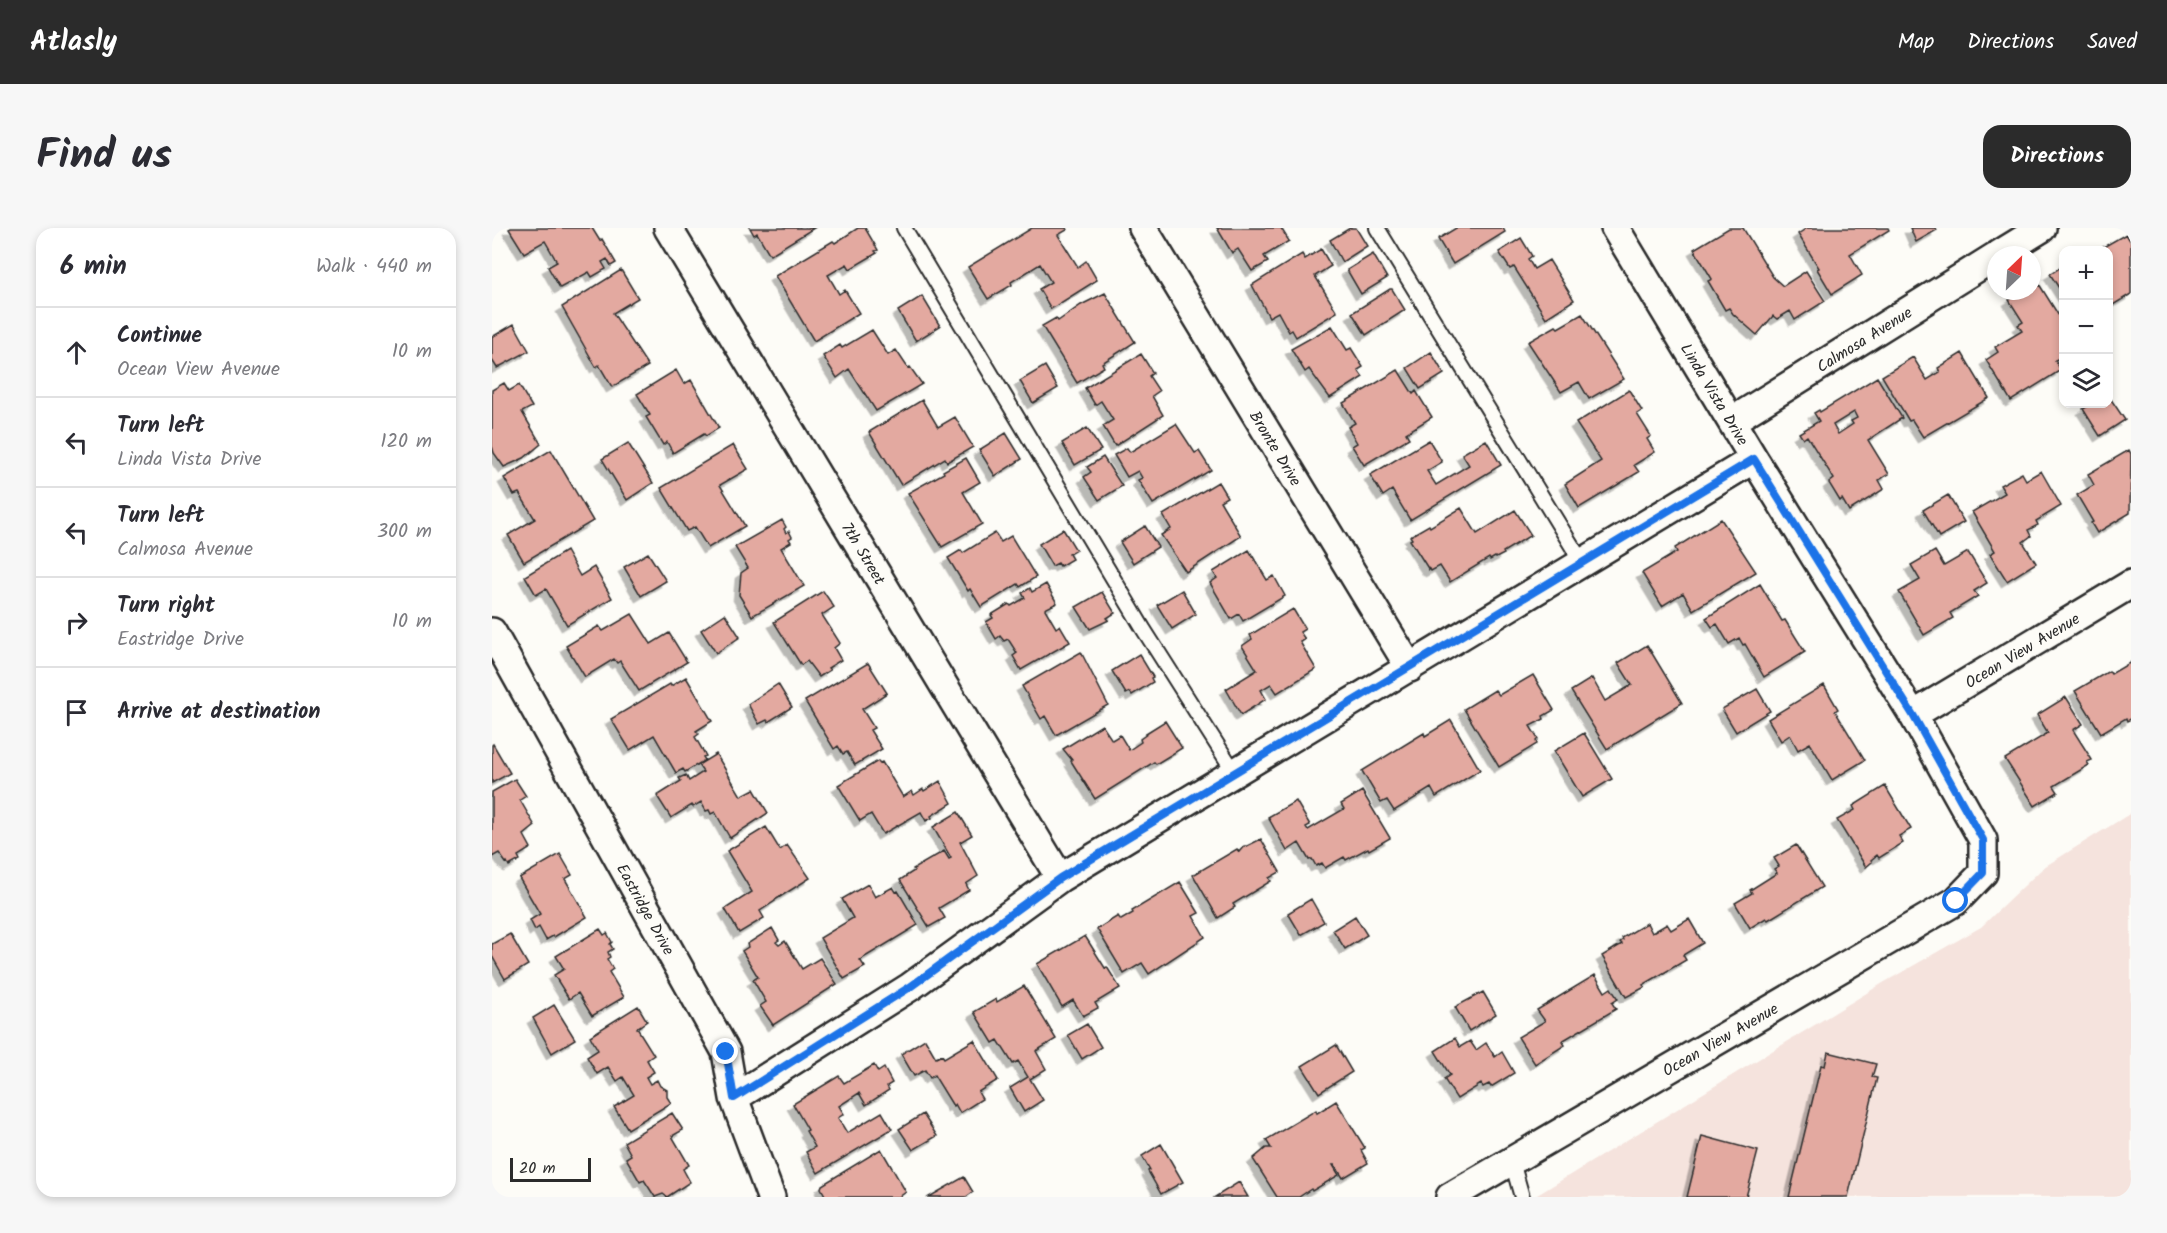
<!DOCTYPE html>
<meta charset="utf-8">
<style>
body{margin:0;font-family:Kalam,sans-serif;background:#f7f7f7;color:#2b2b33}
.controls{position:absolute;right:18px;top:18px;display:grid;overflow:hidden;border-radius:12px;box-shadow:0 3px 9px #0003}
.controls button{width:54px;height:54px;display:grid;place-items:center;padding:0;border:0;border-bottom:2px solid #e1e1e2;background:#fff;color:#2b2b33;font:30px sans-serif}
.compass{position:absolute;left:1495px;top:18px;width:54px;height:54px;border-radius:50%;background:#fff;box-shadow:0 3px 9px #0003;rotate:25deg}
.scale{position:absolute;left:18px;bottom:15px;width:81px;box-sizing:border-box;padding-left:6px;border:3px solid #2b2b2b;border-top:0;font-size:16px;line-height:21px;white-space:nowrap;color:#2b2b2b;-webkit-text-stroke:4px #fdfcf7;paint-order:stroke}
.stop{position:absolute;width:18px;height:18px;margin:-14px;border:4px solid #1a73e8;border-radius:50%;background:#fff}
.stop.end{background:#1a73e8;border-color:#fff;box-shadow:0 2px 6px #0008}
.list{margin:0;padding:0;list-style:none}
h2{display:flex;justify-content:space-between;align-items:center;height:78px;margin:0;padding:0 24px;font-size:26px}
h2 small{font-size:20px;font-weight:400;color:#7c7c81}
.list li{display:grid;grid-template-columns:39px 1fr auto;gap:18px;align-items:center;box-sizing:border-box;height:90px;padding:0 24px;border-top:2px solid #e1e1e2}
.list b{display:block;font-size:22px;white-space:nowrap}
.list p{margin:0;font-size:20px;white-space:nowrap;color:#7c7c81}
.list em{font-size:20px;font-style:normal;color:#7c7c81}
.icon{flex:none;width:33px;height:33px;fill:none;stroke:currentColor;stroke-width:2;stroke-linecap:round;stroke-linejoin:round}
.map{position:relative;flex:none;width:1639px;height:969px;overflow:hidden;border-radius:18px}
header{display:flex;align-items:center;gap:36px;box-sizing:border-box;height:84px;padding:0 30px;background:#2b2b2b;color:#fff}
header strong{font-size:28px}
nav{display:flex;gap:33px;margin-inline-start:auto;font-size:21px}
.intro{display:flex;align-items:center;justify-content:space-between;box-sizing:border-box;height:144px;padding:0 36px}
h1{margin:0;font-size:42px}
.button{padding:15px 27px;border-radius:18px;background:#2b2b2b;color:#fff;font-size:21px;font-weight:700}
main{display:flex;gap:36px;padding:0 36px}
aside{flex:1;background:#fff;border-radius:18px;box-shadow:0 3px 9px #0003}
.map>svg:first-child{display:block}
</style>
<header>
<strong>Atlasly</strong>
<nav><a>Map</a><a>Directions</a><a>Saved</a></nav>
</header>
<div class="intro"><h1>Find us</h1><a class="button">Directions</a></div>
<main>
<aside>
<h2>6 min<small>Walk · 440 m</small></h2>
<ul class="list">
<li><svg class="icon" aria-label="ahead" viewBox="0 0 24 24"><path d="M12 20V5M6 11l6-6 6 6"/></svg><div><b>Continue</b><p>Ocean View Avenue</p></div><em>10 m</em></li>
<li><svg class="icon" aria-label="left" viewBox="0 0 24 24"><path d="M17 20v-9H6M10 6l-5 5 5 5"/></svg><div><b>Turn left</b><p>Linda Vista Drive</p></div><em>120 m</em></li>
<li><svg class="icon" aria-label="left" viewBox="0 0 24 24"><path d="M17 20v-9H6M10 6l-5 5 5 5"/></svg><div><b>Turn left</b><p>Calmosa Avenue</p></div><em>300 m</em></li>
<li><svg class="icon" aria-label="right" viewBox="0 0 24 24"><path d="M7 20v-9h11M14 6l5 5-5 5"/></svg><div><b>Turn right</b><p>Eastridge Drive</p></div><em>10 m</em></li>
<li><svg class="icon" aria-label="arrive" viewBox="0 0 24 24"><path d="M6 21V4h12l-3 4 3 4H6"/></svg><div><b>Arrive at destination</b></div></li>
</ul>
</aside>
<div class="map">
<svg width="1639" height="969" viewBox="0 0 1639 969">
<defs>
<filter id="shadow"><feDropShadow dx="-5.5" dy="5.5" stdDeviation="0" flood-color="#0004"/></filter>
</defs>
<rect width="100%" height="100%" fill="#fdfcf7"/>
<filter id="ink" filterUnits="userSpaceOnUse"><feTurbulence type="fractalNoise" baseFrequency=".0167" numOctaves="2"/><feDisplacementMap in="SourceGraphic" scale="12" xChannelSelector="R" yChannelSelector="G"/><feConvolveMatrix kernelMatrix="1 2 1 2 8 2 1 2 1" color-interpolation-filters="sRGB"/></filter>
<g filter="url(#ink)">
<path fill="#f5e3dd" d="M1639,585V969H1042L1391,755L1489,699L1552,639Z"/>
<path fill="#e3a9a0" stroke="#2b2b2b" stroke-width="1.5" fill-rule="evenodd" filter="url(#shadow)" d="M19,0H100L108,13L110,11L124,35L119,38L115,31L110,34L114,41L100,49L97,44L68,60L56,39L65,34L53,13L32,25L17,1Z
M258,0H322L278,27L265,5L262,7Z
M366,0H373L386,22L383,23L385,25L358,41L355,36L336,47L347,66L353,62L367,85L322,113L283,48L341,13L343,15Z
M540,0H574L575,2L566,7L586,39L594,33L605,52L559,81L547,61L559,54L548,36L519,54L520,57L496,71L476,39Z
M725,0H789L797,13L772,28L776,34L760,43L746,21L740,25Z
M858,0H864L875,18L850,34L838,12Z
M964,0H1011L1013,4L961,36L946,11Z
M1237,0H1251L1281,49L1291,58L1314,43L1333,73L1303,92L1298,83L1285,91L1281,88L1265,107L1241,86L1237,80L1233,82L1216,53L1220,51L1202,21Z
M1315,0H1396L1397,2L1358,26L1370,47L1340,66L1325,41L1327,40L1306,6Z
M1418,0H1444L1445,2L1424,14Z
M1634,6L1639,14V66L1616,80V22H1606Z
M1029,10L1040,28L1036,31L1042,41L1057,32L1082,72L1054,90L1022,39L1018,41L1007,24Z
M829,21L839,38L823,48L845,84L804,109L800,102L797,104L786,84L777,89L760,57L810,26L813,31Z
M881,26L895,50L869,66L855,42Z
M1572,37V68L1558,46Z
M129,42L146,70L121,85L156,138L120,159L107,137L104,139L70,79Z
M1547,56L1572,96V128L1563,132L1569,142L1519,173L1494,132L1506,124L1503,119L1530,103L1526,97L1531,94L1517,72L1531,63H1540V60Z
M898,61H900L913,82L874,107L860,85Z
M613,65L643,114L610,135L612,139L585,155L550,98L564,90L566,93L589,77Z
M430,68L448,98L424,113L406,83Z
M1090,86L1132,151L1097,171L1087,154L1069,164L1036,114L1064,98L1066,100Z
M22,96L37,123L5,140L0,132V109Z
M840,98L855,122L859,120L871,139L866,142L871,149L838,170L817,141L813,144L799,121Z
M380,102L396,127L404,122L416,140L418,139L430,156L384,183L357,141L345,150L331,128L348,117L350,120Z
M939,124L952,146L928,161L915,140Z
M1470,125L1497,170L1431,209L1420,192L1417,193L1390,148L1421,129L1435,152L1448,144L1446,140Z
M649,126L661,145L657,148L667,163L660,168L671,187L623,218L611,198L621,192L609,173L603,177L593,160Z
M553,138L566,160L541,175L528,153Z
M184,142L192,156L199,152L227,200L214,208L212,206L181,225L175,214L171,217L154,189L158,187L145,166Z
M906,142L921,166L924,163L940,189L914,205L917,210L872,237L860,218L865,215L856,199L863,195L851,175Z
M1385,149L1410,190L1376,212L1397,246L1387,252L1392,261L1357,283L1350,271L1348,273L1337,255L1342,251L1315,208L1311,211L1307,205L1327,193L1322,185L1327,182L1328,184ZM1362,184L1365,190L1359,193L1361,196L1346,206L1341,197Z
M12,155L17,163L27,157L40,179L30,184L49,216L32,230L12,239L2,225L0,218V162Z
M1137,162L1150,183L1145,186L1159,208L1155,211L1163,224L1142,237L1147,244L1087,280L1073,256L1109,233L1084,195Z
M1616,167L1633,192L1608,208L1591,181L1600,176H1616Z
M430,172L446,199L463,189L481,219L455,234L453,230L409,257L377,204Z
M684,196L703,225L707,223L719,242L661,276L646,252L650,250L646,243L635,249L622,227L635,220L638,224Z
M595,200L609,222L583,237L570,215Z
M514,205L530,231L503,248L487,222Z
M937,212L950,234L935,243L944,257L977,237L970,226L994,212L1009,237L918,292L900,262L891,268L878,247Z
M136,215L161,255L135,272L110,231Z
M241,217L256,241L228,257L253,298L216,320L203,299L195,303L169,260Z
M59,222L101,293L32,334L16,307L43,291L27,265L22,267L12,250Z
M1637,222L1639,226L1638,285L1605,305L1599,295L1601,294L1585,267L1602,257L1596,246Z
M611,229L630,258L607,272L592,249L599,244L595,239Z
M474,230L488,254L471,264L490,296L450,319L416,265L452,245L451,243Z
M1549,243L1569,278L1544,293L1546,297L1536,302L1539,308L1531,314L1544,335L1515,353L1498,326L1503,323L1480,284L1513,265L1508,257L1530,245L1534,252Z
M726,254L735,269L728,273L749,308L694,344L669,307L679,301L671,287Z
M1456,267L1472,294L1447,309L1431,282Z
M969,280L985,306L1023,282L1039,307L1011,324L1012,326L1004,330L1003,329L998,332L997,330L958,354L948,338L939,343L938,341L937,342L918,312L920,311L918,308L937,297L938,299Z
M1229,291L1264,344L1201,382L1191,365L1170,378L1150,345L1185,324L1183,320Z
M290,292L294,299L292,301L294,305L297,303L300,309L297,311L299,314L289,320L312,358L260,388L247,367L249,345L256,340L243,319Z
M653,298L666,319L641,335L628,314Z
M571,301L584,322L577,326L580,331L568,338L566,335L560,338L547,316Z
M503,305L509,314L519,308L544,349L528,359L526,356L489,379L478,361L476,363L456,330L469,322L471,325Z
M757,322L775,352L782,348L793,368L751,393L747,386L739,391L718,355L725,350L721,344Z
M74,323L88,348L102,339L120,370L75,397L54,361L44,367L33,348Z
M1443,323L1452,338L1476,324L1495,355L1482,363L1486,368L1458,385L1461,390L1432,407L1407,364L1428,352L1419,337Z
M156,325L174,353L149,368L132,339Z
M554,356L565,375L553,381L564,400L568,397L578,414L529,442L521,428L525,425L516,411L512,413L508,408L504,411L494,394L501,390L499,387L517,376L519,378L533,370L530,365L538,360L540,364Z
M1268,356L1290,393L1293,392L1313,424L1272,449L1253,416L1251,417L1247,410L1237,416L1225,396L1220,399L1214,390Z
M690,362L704,386L680,401L665,377Z
M331,363L342,379L330,387L348,415L342,420L349,432L336,440L338,442L327,449L315,433L309,437L282,394Z
M610,364L623,385L615,390L617,392L598,401L584,379Z
M801,381L813,401L808,404L813,411L808,414L824,441L785,465L779,456L769,462L774,471L749,487L734,461L765,442L750,418L760,411L758,407Z
M140,386L159,416L177,405L195,434L147,463L128,433L125,435L122,431L93,449L74,418L107,398L111,403Z
M233,386L248,409L224,425L209,402Z
M1155,417L1190,475L1115,521L1079,463L1100,450L1113,473L1140,457L1126,435Z
M589,424L616,477L564,507L553,488L549,491L530,458Z
M647,426L661,449L659,450L661,454L640,467L638,464L634,466L620,443Z
M1639,434V491L1635,493L1634,490L1609,505L1583,463L1617,443L1619,446Z
M376,435L395,465L370,481L382,500L378,502L390,521L363,537L355,524L351,526L346,518L342,521L313,473Z
M1041,447L1062,482L1051,488L1052,491L1038,498L1046,511L1044,513L1045,516L1007,539L972,481L1003,462L1007,467Z
M194,449L220,493L204,503L207,506L203,509L214,528L211,529L213,532L193,544L191,541L184,545L162,507L138,522L119,491L178,456L179,458Z
M286,456L300,479L276,494L275,492L267,496L256,476Z
M1332,457L1346,481L1343,483L1373,532L1340,552L1318,515L1306,522L1298,507L1289,513L1276,491Z
M1265,461L1278,483L1244,504L1230,481Z
M1574,469L1591,496L1581,502L1600,532L1595,534L1597,537L1562,558L1566,564L1543,578L1513,531L1556,505L1545,487Z
M959,492L988,542L944,569L939,560L902,583L895,572L889,575L870,543L932,505L933,508Z
M673,493L690,520L664,536L662,534L603,571L579,533L580,532L571,521L610,497L620,512L628,507L637,522L649,514L648,511L655,506L654,505Z
M1092,505L1120,551L1090,569L1062,523Z
M1,516L18,545L0,555V517Z
M224,526L249,568L262,561L276,585L238,610L223,584L219,586L217,582L214,583L209,574L201,579L200,577L179,590L165,568L189,553L187,550L194,547L197,553L211,544L206,537Z
M386,533L388,535L390,534L411,569L420,563L422,567L431,561L432,563L448,553L460,575L439,588L440,590L434,593L429,584L391,606L379,586L368,593L346,557Z
M23,551L34,568L28,572L43,598L32,607L39,620L26,628L28,632L17,638L15,634L14,635L7,625L0,629V564Z
M1393,558L1419,601L1407,608L1411,615L1387,630L1385,627L1379,632L1380,634L1374,639L1345,592L1363,582L1361,578Z
M870,563L898,610L877,622L876,620L854,632L852,629L833,640L830,635L824,638L820,631L817,632L807,615L795,623L776,589L804,573L818,597L814,599L816,602L852,581L849,576Z
M466,584L480,607L468,614L486,648L474,656L477,662L447,680L453,690L437,699L408,652L422,643L421,641L452,623L457,631L459,630L441,599Z
M274,599L288,622L295,617L318,650L283,672V673L268,683L272,690L247,705L233,681L260,664L235,623Z
M769,611L788,644L777,650L779,653L741,676L743,679L726,690L701,647L745,621L747,624L752,618H755Z
M1304,617L1330,659L1276,692L1274,690L1258,700L1243,675L1260,665L1258,662L1285,645L1282,641L1287,638L1282,630Z
M68,626L80,647L73,651L95,689L62,709L61,708L54,712L47,699L43,702L38,692L48,686L27,650Z
M688,654L707,685L701,688L713,709L657,746L650,735L632,746L605,701L626,688L629,692L641,685L640,683Z
M376,656L383,669L401,659L404,664L406,663L426,697L368,732L373,739L352,751L328,710L361,690L350,671Z
M819,671L832,694L809,707L796,685Z
M863,688L875,707L853,721L841,702Z
M1197,691L1211,715L1191,727L1194,732L1151,757L1153,759L1134,769L1110,728L1130,716L1128,714L1131,712L1130,710L1155,695L1160,705L1175,696L1179,702Z
M280,700L287,712L284,714L287,717L293,713L310,741L328,730L345,756L281,797L268,778L274,774L261,752L266,749L250,723L256,719L255,716Z
M108,701L112,707L115,705L120,714L118,716L121,721L116,724L118,729L115,731L121,741L117,744L132,769L100,788L86,765L77,771L62,747L72,741L64,728Z
M18,706L36,737L13,751L0,728V716Z
M593,708L613,740L615,739L628,760L603,775L606,780L591,788L581,772L570,779L545,736Z
M1103,747L1113,764L1119,760L1126,771L1120,775L1124,781L1070,813L1073,817L1043,836L1026,809L1053,793L1045,782Z
M532,758L564,811L544,823L554,841L538,851L551,872L532,884L518,860L536,849L526,833L521,836L506,812L501,815L482,784L504,771L505,774Z
M991,764L1004,786L977,803L963,779Z
M62,777L83,811L60,825L41,790Z
M146,778L155,793L145,800L162,827L155,832L162,844L154,849L158,856L165,852L168,858L175,862V869L179,875L136,901L122,879L142,867L131,849L125,853L116,839L105,846L95,829L106,822L98,808Z
M595,796L609,819L590,831L576,807Z
M963,810L968,819L978,813L984,822L994,815L1003,829L1010,824L1022,845L999,859L997,856L991,859L989,856L965,871L952,851L958,847L943,823Z
M433,811L444,830L450,827L452,830L482,812L506,852L486,864L490,871L468,885L463,876L461,878L442,847L438,850L433,842L422,848L409,826Z
M844,817L860,844L827,865L810,838Z
M1336,824L1384,836L1380,849L1385,850L1356,969H1297L1329,837L1333,838Z
M382,837L386,844L392,840L400,855L395,858L397,862L374,877L367,865L347,878L352,886L346,890L355,905L390,884L400,901L326,945L314,924L323,919L314,903L316,902L301,876L347,848L352,855Z
M844,873L873,920L869,922L876,935L851,950L843,937H841L847,947L820,963L819,961L807,969H785L761,931L774,920H779L774,912L824,882L825,885Z
M180,885L191,902L180,908L197,937L191,941L198,954L175,969L171,966L163,969L152,952L148,954L134,930L139,927L132,914Z
M431,886L445,908L421,922L407,901Z
M1210,908L1266,923L1254,969H1195Z
M669,916L691,954L669,966L656,943L658,942L650,928Z
M389,921L414,964L407,969H334L329,960L330,957Z
M472,949L481,964L474,969H437Z
M747,954L756,969H723Z"/>
<g fill="none" stroke-linecap="round" stroke-linejoin="round">
<defs>
<path id="service" d="M412,0L652,402L743,545
M885,0L1091,336
M1020,934L1030,969"/>
<path id="minor" d="M176,0L568,650
M651,0L918,440
M1506,27L1550,0
M1240,193L1504,28
M0,404L234,824L242,870L279,969
M1421,487L1639,356
M242,870L418,759L568,650L1262,231
M958,969L1464,673L1491,645V612L1421,487L1262,231L1123,0"/>
</defs>
<use href="#service" stroke="#2b2b2b" stroke-width="18"/>
<use href="#minor" stroke="#2b2b2b" stroke-width="32"/>
<use href="#service" stroke="#fdfcf7" stroke-width="14"/>
<use href="#minor" stroke="#fdfcf7" stroke-width="27"/>
</g>
</g>
<g fill="none" stroke-linecap="round" stroke-linejoin="round" filter="url(#ink)">
<path stroke="#1a73e8" stroke-width="8" d="M234,824L242,870L418,759L568,650L1262,231L1421,487L1491,612V645L1464,673"/>
</g>
<g text-anchor="middle" stroke-width="6" stroke-linejoin="round" paint-order="stroke">
<g font-size="16" fill="#2b2b2b" stroke="#fdfcf7">
<text transform="translate(1372 111) rotate(-32)" y="6">Calmosa Avenue</text>
<text transform="translate(1223 166) rotate(59)" y="6">Linda Vista Drive</text>
<text transform="translate(784 220) rotate(59)" y="6">Bronte Drive</text>
<text transform="translate(372 325) rotate(59)" y="6">7th Street</text>
<text transform="translate(1530 422) rotate(-31)" y="6">Ocean View Avenue</text>
<text transform="translate(154 681) rotate(61)" y="6">Eastridge Drive</text>
<text transform="translate(1228 811) rotate(-30)" y="6">Ocean View Avenue</text>
</g>
</g>
</svg>
<div class="controls">
<button>+</button>
<button>−</button>
<button><svg class="icon" aria-label="layers" viewBox="0 0 24 24"><path d="M12 4l9 5-9 5-9-5zM3 14l9 5 9-5"/></svg></button>
</div>
<svg class="compass" viewBox="-18 -18 36 36"><path d="M0-13l5 13h-10z" fill="#e53935"/><path d="M0 13l5-13h-10z" fill="#7c7c81"/></svg>
<div class="scale">20 m</div>
<div class="stop" style="left:1464px;top:673px"></div>
<div class="stop end" style="left:234px;top:824px"></div>
</div>
</main>
